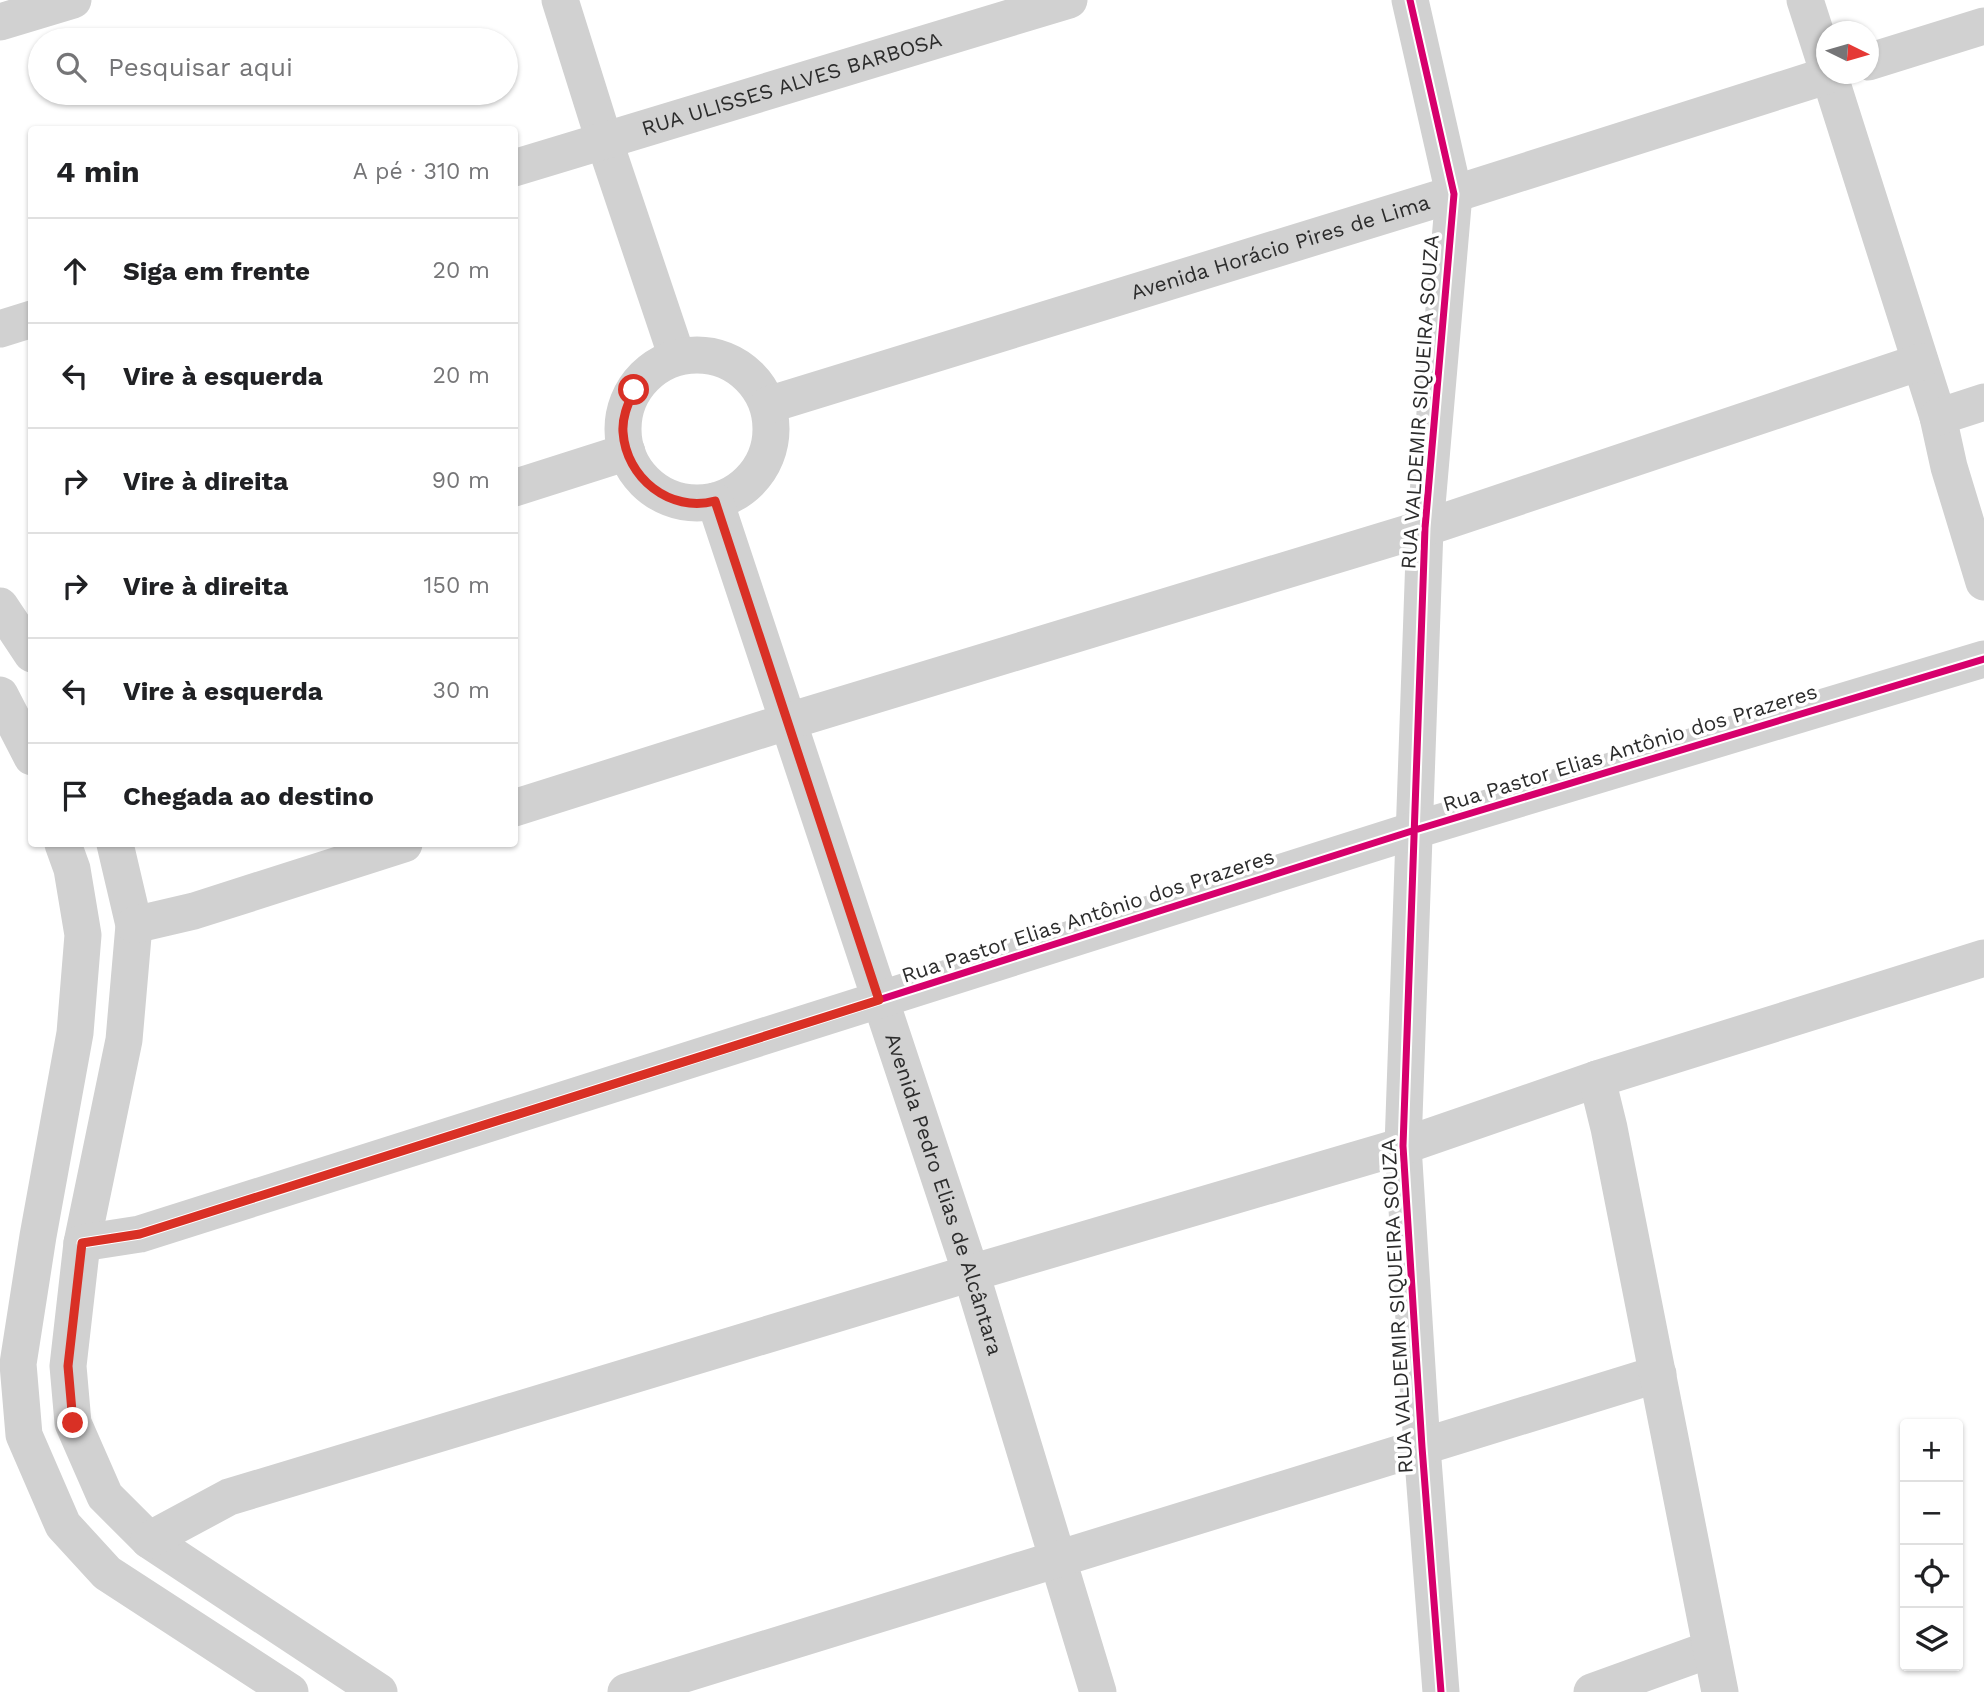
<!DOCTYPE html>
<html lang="pt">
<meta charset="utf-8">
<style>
body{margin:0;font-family:"Work Sans",sans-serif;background:#f2f2f2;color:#202124}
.controls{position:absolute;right:21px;bottom:21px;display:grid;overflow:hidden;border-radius:7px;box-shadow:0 2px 5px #0004}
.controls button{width:63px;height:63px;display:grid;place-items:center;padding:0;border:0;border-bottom:2px solid #e0e0e0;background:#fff;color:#202124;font:35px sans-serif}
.compass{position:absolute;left:1816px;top:21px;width:63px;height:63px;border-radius:50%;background:#fff;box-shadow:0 2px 5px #0004;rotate:95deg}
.stop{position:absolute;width:21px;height:21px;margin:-16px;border:5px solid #d93025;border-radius:50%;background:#fff}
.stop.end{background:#d93025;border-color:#fff;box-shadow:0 2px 7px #0008}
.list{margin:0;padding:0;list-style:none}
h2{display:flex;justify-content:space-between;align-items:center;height:91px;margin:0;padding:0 28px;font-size:30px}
h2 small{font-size:23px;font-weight:400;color:#757577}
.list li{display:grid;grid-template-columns:46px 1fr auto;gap:21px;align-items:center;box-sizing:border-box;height:105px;padding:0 28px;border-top:2px solid #e0e0e0}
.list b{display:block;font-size:26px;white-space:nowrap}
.list em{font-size:23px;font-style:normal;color:#757577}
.icon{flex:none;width:38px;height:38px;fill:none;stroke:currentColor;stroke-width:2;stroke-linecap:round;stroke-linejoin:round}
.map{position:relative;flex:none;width:1984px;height:1692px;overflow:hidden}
.search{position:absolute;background:#fff;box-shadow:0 2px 5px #0004;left:28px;top:28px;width:490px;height:77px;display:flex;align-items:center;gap:18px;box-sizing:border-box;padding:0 24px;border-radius:38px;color:#757577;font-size:26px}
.panel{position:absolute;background:#fff;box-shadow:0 2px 5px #0004;left:28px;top:126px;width:490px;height:721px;border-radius:7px}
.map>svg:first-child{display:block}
</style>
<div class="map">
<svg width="1984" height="1692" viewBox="0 0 1984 1692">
<rect width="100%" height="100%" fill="#fff"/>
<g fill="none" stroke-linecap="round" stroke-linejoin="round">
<g stroke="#d1d1d1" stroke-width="37">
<path d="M560,0L604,140L677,357"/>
<path d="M1410,0L1454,194L1425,528L1403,1146L1422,1447L1441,1692"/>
<path d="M1805,0L1826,65"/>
<path d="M0,22L73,0"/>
<path d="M1868,62L1984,26"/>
<path d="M1829,74L1938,417L1949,467L1984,582"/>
<path id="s1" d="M514,168L1069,0"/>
<path d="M0,329L32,319"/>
<circle cx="697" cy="429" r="74"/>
<path id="s2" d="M768,405L1454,194L1832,74"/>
<path d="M1938,417L1984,402"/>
<path d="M514,488L627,452"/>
<path id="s3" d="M715,501L971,1273L1098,1692"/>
<path d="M0,606L32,654"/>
<path d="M0,695L32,757"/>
<path d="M514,808L789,721L1425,528L1920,362"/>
<path d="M63,844L72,869L83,935L75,1033L38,1236L18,1364L24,1435L63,1525L107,1573L290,1692"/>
<path d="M115,844L134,925L124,1040L82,1243L68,1366L73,1423L105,1496L149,1540L379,1692"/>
<path d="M134,925L194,911L404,844"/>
<path d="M82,1243L140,1234L1415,830L1984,659"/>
<path d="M149,1540L229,1497L971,1273L1403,1146L1597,1079"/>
<path d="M626,1692L1658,1374"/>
<path d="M1592,1692L1711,1649"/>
<path d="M1720,1692L1609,1128L1597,1079L1984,958"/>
</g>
<defs>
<path id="cycleway" d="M1410,0L1454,194L1425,528L1403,1146L1422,1447L1441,1692
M82,1243L140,1234L1415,830L1984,659"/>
</defs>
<use href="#cycleway" stroke="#fff" stroke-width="11"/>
<use href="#cycleway" stroke="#d6006c" stroke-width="7"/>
</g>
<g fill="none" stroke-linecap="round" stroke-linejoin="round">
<path stroke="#d93025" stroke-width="9" d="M73,1423L68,1366L82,1243L140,1234L879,1000L715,501C670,513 626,478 623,432C622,417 628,404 634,390"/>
</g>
<g text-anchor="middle" stroke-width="7" stroke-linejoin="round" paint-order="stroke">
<g font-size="21" fill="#2c2c2c" stroke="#fff">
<text dy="7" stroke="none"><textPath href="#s1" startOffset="290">RUA ULISSES ALVES BARBOSA</textPath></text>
<text dy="7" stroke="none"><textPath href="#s2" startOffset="536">Avenida Horácio Pires de Lima</textPath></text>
<text transform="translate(1420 402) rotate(-86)" y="7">RUA VALDEMIR SIQUEIRA SOUZA</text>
<text transform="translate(1630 748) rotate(-17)" y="7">Rua Pastor Elias Antônio dos Prazeres</text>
<text transform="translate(1088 916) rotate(-18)" y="7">Rua Pastor Elias Antônio dos Prazeres</text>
<text dy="7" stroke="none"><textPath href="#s3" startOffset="730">Avenida Pedro Elias de Alcântara</textPath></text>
<text transform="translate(1397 1306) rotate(-93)" y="7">RUA VALDEMIR SIQUEIRA SOUZA</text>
</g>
</g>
</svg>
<div class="controls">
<button>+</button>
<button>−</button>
<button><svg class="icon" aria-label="locate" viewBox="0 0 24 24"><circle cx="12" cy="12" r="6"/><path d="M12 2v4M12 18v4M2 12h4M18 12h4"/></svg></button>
<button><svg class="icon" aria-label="layers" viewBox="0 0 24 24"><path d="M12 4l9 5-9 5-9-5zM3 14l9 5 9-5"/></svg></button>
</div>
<svg class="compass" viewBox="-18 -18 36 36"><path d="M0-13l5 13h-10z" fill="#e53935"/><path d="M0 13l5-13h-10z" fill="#757577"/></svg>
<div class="stop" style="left:634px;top:390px"></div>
<div class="stop end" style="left:73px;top:1423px"></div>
<div class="search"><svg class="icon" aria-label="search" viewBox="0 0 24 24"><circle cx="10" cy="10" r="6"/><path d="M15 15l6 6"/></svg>Pesquisar aqui</div>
<section class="panel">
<h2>4 min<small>A pé · 310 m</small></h2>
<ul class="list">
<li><svg class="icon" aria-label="ahead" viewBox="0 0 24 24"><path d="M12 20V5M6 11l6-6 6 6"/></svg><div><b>Siga em frente</b></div><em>20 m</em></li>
<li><svg class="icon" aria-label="left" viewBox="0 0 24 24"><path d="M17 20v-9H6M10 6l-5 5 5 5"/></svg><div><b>Vire à esquerda</b></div><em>20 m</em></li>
<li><svg class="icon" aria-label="right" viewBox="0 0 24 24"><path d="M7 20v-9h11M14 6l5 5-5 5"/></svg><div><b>Vire à direita</b></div><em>90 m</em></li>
<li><svg class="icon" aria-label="right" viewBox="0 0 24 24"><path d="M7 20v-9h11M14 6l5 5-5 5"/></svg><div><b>Vire à direita</b></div><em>150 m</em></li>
<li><svg class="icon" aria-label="left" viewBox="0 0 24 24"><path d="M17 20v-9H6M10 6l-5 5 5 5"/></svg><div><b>Vire à esquerda</b></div><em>30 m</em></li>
<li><svg class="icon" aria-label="arrive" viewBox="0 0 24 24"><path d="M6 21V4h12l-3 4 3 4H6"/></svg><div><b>Chegada ao destino</b></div></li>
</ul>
</section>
</div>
